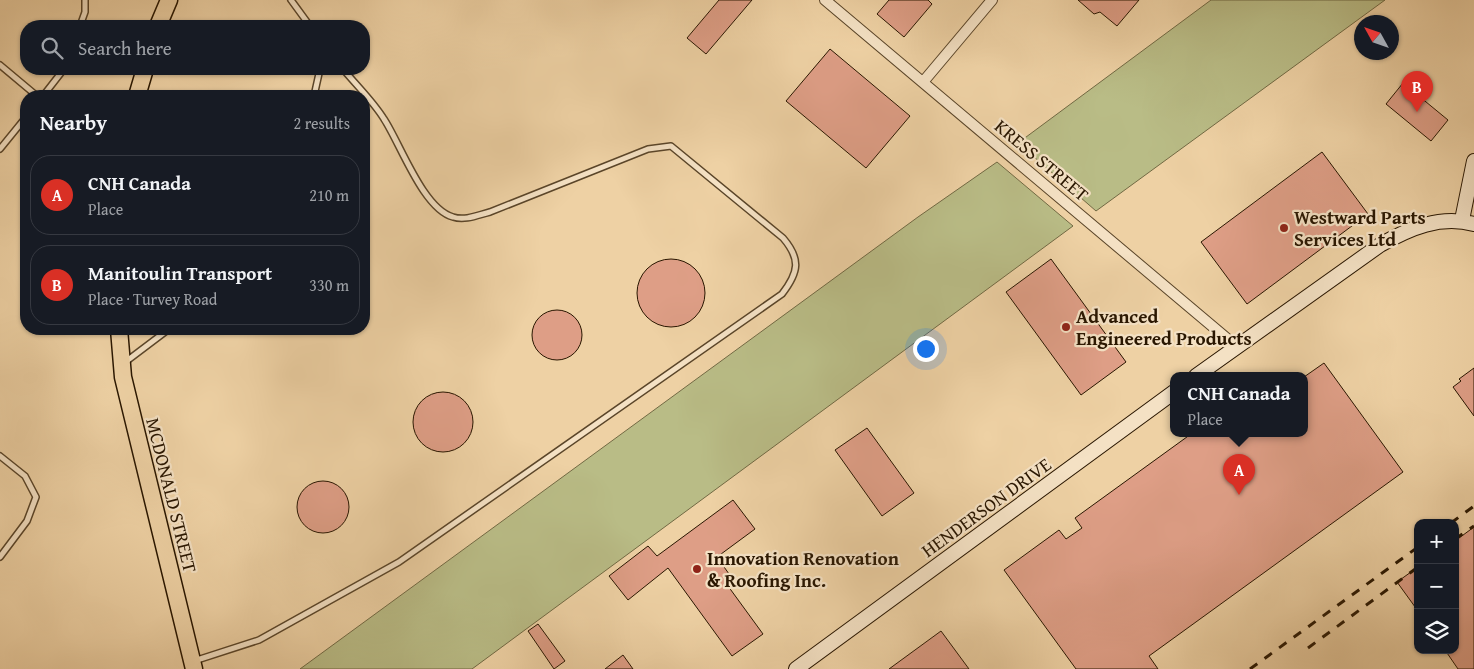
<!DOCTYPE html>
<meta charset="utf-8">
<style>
body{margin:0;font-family:"Gentium Book Plus",serif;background:#242831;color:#f1f3f6}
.controls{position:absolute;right:15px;bottom:15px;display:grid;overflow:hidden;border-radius:10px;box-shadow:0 1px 4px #0004}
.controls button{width:45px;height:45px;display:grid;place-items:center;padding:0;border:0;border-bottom:1px solid #363941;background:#171b24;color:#f1f3f6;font:25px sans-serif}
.compass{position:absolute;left:1354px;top:15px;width:45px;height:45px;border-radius:50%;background:#171b24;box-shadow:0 1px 4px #0004;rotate:310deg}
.you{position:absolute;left:925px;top:348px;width:18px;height:18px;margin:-12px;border:4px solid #fff;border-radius:50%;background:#1a73e8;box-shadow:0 0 0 8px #1a73e833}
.badge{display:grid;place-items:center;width:32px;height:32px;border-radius:50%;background:#d93025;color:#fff;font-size:16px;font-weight:700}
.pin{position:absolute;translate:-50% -41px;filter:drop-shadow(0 1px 2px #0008)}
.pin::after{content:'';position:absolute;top:26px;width:18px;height:15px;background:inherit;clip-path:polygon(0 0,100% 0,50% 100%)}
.popup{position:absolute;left:1170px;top:372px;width:138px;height:65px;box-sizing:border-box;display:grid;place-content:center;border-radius:10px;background:#171b24;filter:drop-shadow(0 1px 4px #0005);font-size:16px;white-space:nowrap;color:#9ea1a6}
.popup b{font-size:19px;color:#f1f3f6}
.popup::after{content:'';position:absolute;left:50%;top:100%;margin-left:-10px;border:10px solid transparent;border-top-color:#171b24}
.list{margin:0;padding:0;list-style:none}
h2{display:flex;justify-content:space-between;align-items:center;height:65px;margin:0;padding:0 20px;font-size:21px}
h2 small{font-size:16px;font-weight:400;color:#9ea1a6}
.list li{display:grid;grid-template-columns:32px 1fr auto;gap:15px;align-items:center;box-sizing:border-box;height:80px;margin:0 10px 10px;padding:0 10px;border:1px solid #363941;border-radius:20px}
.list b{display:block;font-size:19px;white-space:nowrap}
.list p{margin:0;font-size:16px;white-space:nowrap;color:#9ea1a6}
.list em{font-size:16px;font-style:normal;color:#9ea1a6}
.icon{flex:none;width:28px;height:28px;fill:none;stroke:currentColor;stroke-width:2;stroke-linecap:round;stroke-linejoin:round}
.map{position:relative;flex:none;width:1474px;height:669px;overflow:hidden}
.search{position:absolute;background:#171b24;box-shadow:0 1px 4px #0004;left:20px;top:20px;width:350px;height:55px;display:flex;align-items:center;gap:12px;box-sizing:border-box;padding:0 18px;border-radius:20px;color:#9ea1a6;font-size:19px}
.panel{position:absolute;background:#171b24;box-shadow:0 1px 4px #0004;left:20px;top:90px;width:350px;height:245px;border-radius:20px}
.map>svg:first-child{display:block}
</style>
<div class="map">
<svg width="1474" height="669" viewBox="0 0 1474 669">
<rect width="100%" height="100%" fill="#eed1a4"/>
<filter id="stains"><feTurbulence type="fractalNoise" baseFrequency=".004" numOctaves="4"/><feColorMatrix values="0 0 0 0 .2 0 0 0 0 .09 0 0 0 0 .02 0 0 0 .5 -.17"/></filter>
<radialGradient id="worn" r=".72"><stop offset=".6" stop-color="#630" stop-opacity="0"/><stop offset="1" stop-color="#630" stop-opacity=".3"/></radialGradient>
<path fill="#b9bc86" stroke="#716943" d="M1211,0H1385L1096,211L1018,143Z
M997,162L1073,226L472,669H300L918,217Z"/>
<path fill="#de9e86" stroke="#291600" d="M719,0H752L706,54L687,38Z
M889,0H928L932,4L904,37L877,14Z
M1078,0H1139L1117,26L1100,12L1094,14Z
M830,49L910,116L866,168L786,101Z
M1403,83L1448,120L1431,141L1386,104Z
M1322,152L1368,214L1247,304L1201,242Z
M1051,259L1126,362L1081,395L1006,292Z
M637 293a34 34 0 1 1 68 0a34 34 0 1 1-68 0Z
M532 335a25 25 0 1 1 50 0a25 25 0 1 1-50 0Z
M1324,363L1403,472L1149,656L1158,669H1076L1004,570L1059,530L1066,539L1082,528L1075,518L1191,434H1304V377Z
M1474,368V416L1453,387L1461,381L1459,379Z
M413 422a30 30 0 1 1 60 0a30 30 0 1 1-60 0Z
M867,428L914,493L882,516L835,450Z
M297 507a26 26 0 1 1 52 0a26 26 0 1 1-52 0Z
M733,500L755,529L717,557L734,581L728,586L763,634L732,656L668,568L628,600L609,576L648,546L657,556Z
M1474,527V669H1458L1445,650H1455V541Z
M1418,567V611L1397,582Z
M538,624L565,661L554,669L528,631Z
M941,631L969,669H889Z
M623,655L633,669H605Z"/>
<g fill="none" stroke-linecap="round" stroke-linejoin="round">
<defs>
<path id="lane" d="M291,0L310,26
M80,26L85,12V0
M0,65L37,96
M43,96L64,69
M314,96L320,69
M0,149L26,117
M124,363L169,329
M0,456L25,476L36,497L27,521L0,557
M194,661L259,640L399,562L782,294C799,272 801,259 783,238L671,146L648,149L490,212C478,215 465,221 453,217C423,209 400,143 384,119C373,101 356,85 343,69"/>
<path id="street" d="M825,0L1237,347
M923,82L992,0"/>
<path id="secondary" d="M1462,220L1474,161
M1196,376L1380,245C1410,228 1440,215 1474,224
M796,669L1174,392"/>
<path id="primary" d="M158,26L169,0
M137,96L145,69
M119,329L123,377L194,669"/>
</defs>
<use href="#lane" stroke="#5a4529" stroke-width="8"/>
<use href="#street" stroke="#5a4529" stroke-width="12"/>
<use href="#secondary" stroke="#291600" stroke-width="16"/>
<use href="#primary" stroke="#291600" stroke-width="19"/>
<use href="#lane" stroke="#f4e1c4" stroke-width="5"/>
<use href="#street" stroke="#f4e1c4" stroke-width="10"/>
<use href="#secondary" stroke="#f4e1c4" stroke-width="14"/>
<use href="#primary" stroke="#eed1a4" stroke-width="16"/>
<path stroke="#291600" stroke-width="3" stroke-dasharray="9 9" stroke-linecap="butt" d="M1451,523L1474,506
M1455,539L1474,526
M1308,648L1418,567
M1250,669L1418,547"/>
</g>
<g fill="#8f2418" stroke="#f4e1c4" stroke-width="2">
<circle cx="1284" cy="228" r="5"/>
<circle cx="1066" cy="327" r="5"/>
<circle cx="697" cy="569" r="5"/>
</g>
<g text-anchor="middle" stroke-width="4.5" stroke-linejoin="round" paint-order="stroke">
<g font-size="19" fill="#291600" stroke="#f4e1c4">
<text transform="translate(1042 160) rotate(40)" y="7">KRESS STREET</text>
<text transform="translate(172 495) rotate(76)" y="7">MCDONALD STREET</text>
<text transform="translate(986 507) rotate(-36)" y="7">HENDERSON DRIVE</text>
</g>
<g font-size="19" font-weight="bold" fill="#291600" stroke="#f4e1c4" text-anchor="start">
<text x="1294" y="224">Westward Parts<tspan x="1294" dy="22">Services Ltd</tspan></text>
<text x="1076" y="323">Advanced<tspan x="1076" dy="22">Engineered Products</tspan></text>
<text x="707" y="565">Innovation Renovation<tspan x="707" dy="22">&amp; Roofing Inc.</tspan></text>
</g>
</g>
<rect width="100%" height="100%" filter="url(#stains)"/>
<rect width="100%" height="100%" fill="url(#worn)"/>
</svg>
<div class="controls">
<button>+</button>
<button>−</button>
<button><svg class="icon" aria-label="layers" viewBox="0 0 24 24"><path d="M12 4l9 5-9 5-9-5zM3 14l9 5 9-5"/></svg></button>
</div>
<svg class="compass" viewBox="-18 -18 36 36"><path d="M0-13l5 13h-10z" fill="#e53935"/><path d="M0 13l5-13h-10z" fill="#9ea1a6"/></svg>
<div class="you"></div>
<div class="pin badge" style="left:1239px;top:495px">A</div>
<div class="popup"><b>CNH Canada</b>Place</div>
<div class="pin badge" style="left:1417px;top:112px">B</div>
<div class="search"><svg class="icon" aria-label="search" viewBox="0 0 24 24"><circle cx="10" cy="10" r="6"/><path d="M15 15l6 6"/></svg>Search here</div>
<section class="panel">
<h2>Nearby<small>2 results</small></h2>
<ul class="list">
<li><span class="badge">A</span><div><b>CNH Canada</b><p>Place</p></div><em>210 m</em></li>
<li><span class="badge">B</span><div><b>Manitoulin Transport</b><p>Place · Turvey Road</p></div><em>330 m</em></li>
</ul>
</section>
</div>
